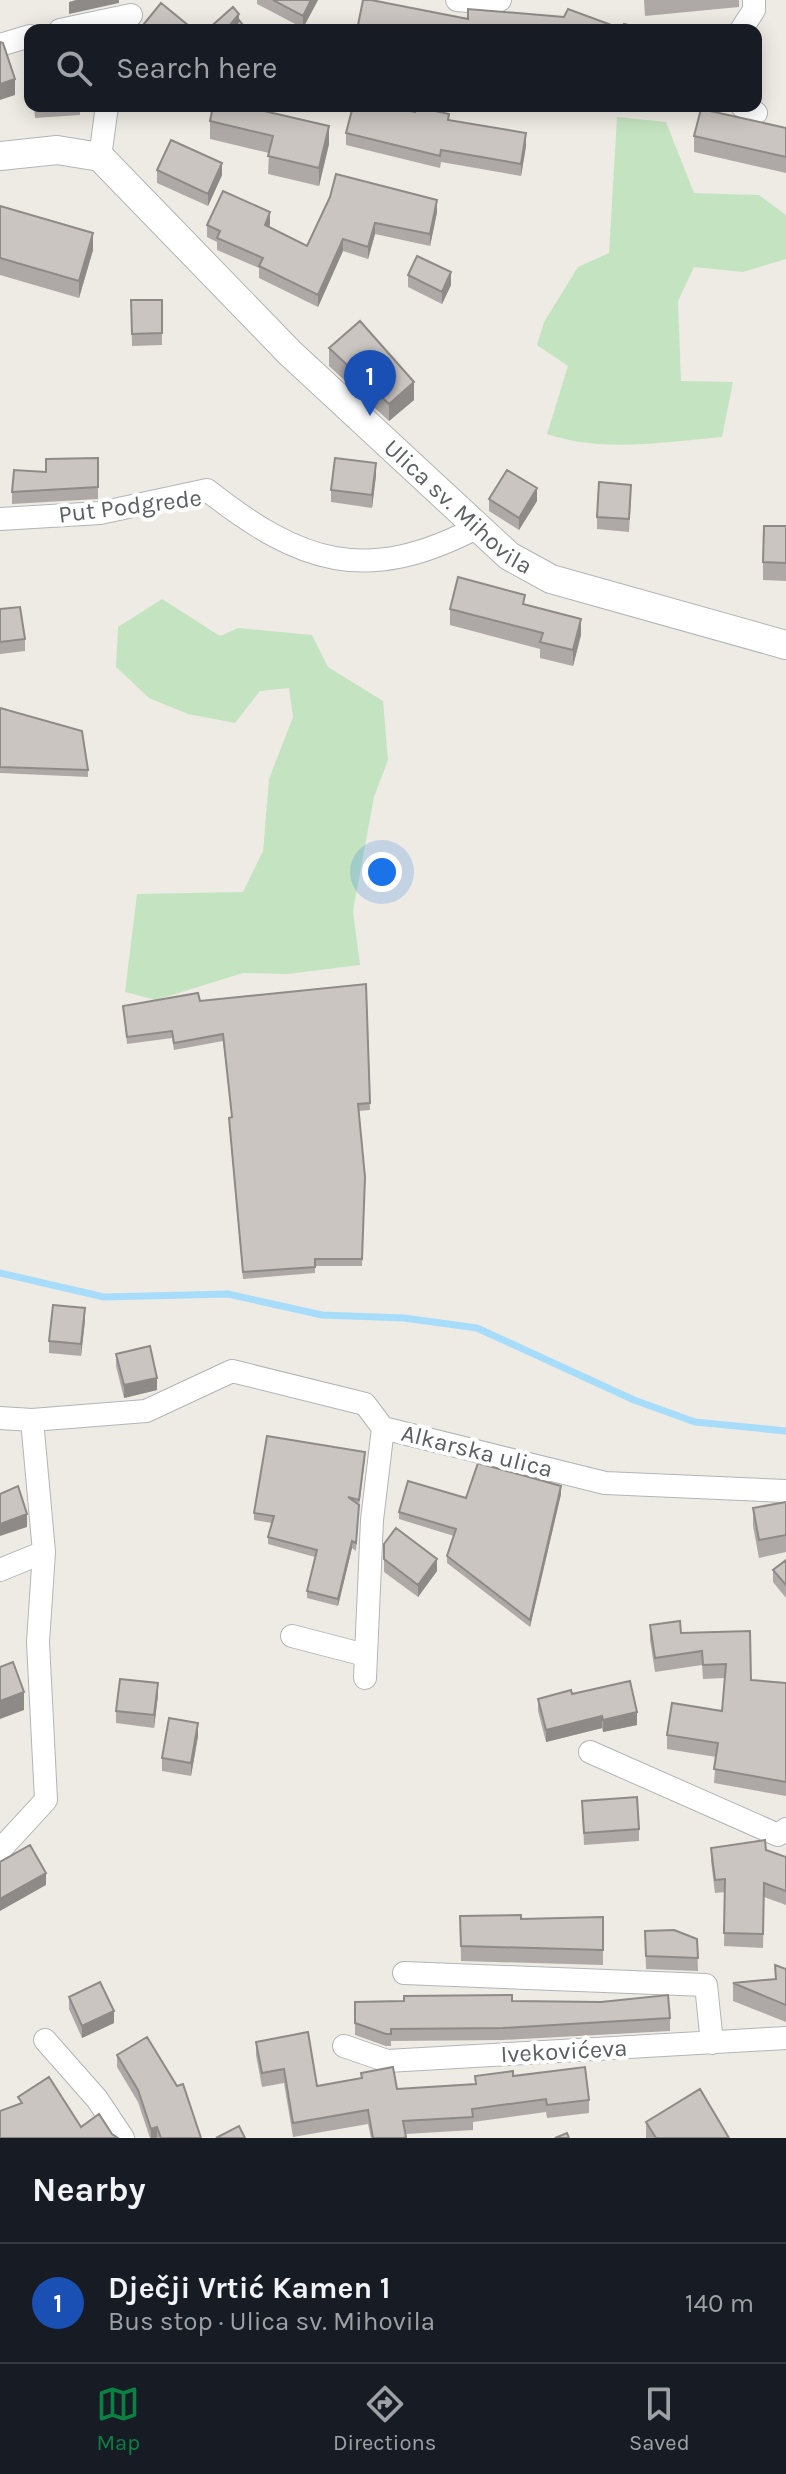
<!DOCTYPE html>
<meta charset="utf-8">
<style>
body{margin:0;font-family:Karla,sans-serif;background:#20242c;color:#f1f3f6}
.you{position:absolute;left:382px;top:872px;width:28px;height:28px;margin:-20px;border:6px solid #fff;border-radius:50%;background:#1a73e8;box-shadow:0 0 0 12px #1a73e833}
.badge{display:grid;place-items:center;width:52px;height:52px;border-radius:50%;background:#0b8043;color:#fff;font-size:26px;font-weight:700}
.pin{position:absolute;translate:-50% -66px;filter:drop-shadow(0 2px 4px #0008)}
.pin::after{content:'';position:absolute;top:42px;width:28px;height:24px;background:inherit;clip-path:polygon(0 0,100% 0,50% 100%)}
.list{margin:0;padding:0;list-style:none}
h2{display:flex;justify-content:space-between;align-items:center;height:104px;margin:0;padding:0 32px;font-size:34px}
h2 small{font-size:26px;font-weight:400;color:#9ea1a6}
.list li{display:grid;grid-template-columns:52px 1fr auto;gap:24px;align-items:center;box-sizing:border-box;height:120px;padding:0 32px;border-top:2px solid #363941}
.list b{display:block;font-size:30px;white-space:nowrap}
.list p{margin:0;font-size:26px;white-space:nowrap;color:#9ea1a6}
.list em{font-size:26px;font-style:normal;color:#9ea1a6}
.icon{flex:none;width:44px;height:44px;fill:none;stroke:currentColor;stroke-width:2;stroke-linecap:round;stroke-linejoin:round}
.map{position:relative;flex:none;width:786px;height:2138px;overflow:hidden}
.search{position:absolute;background:#171b24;box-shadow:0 4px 20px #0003;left:24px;right:24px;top:24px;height:88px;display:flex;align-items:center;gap:20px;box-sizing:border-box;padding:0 28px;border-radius:16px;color:#9ea1a6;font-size:30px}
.sheet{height:224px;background:#171b24}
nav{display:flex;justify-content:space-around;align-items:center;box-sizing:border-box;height:112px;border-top:2px solid #363941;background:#171b24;font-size:22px;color:#9ea1a6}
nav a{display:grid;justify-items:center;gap:4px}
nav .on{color:#0b8043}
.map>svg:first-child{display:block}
</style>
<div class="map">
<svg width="786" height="2138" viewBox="0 0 786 2138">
<rect width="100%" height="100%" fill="#eeebe4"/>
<path fill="#c4e4c1" d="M617,117L666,122L694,193L759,195L786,215V259L743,272L694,267L678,301L681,381L733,382L722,437C664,442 603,453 547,434L568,366L537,345L544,322L578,267L609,253Z
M162,599L220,636L238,628L312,635L328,667L383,701L388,760L374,797L353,911L360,965L288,974L243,973L156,1000L125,992L137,894L243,892L263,851L269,779L293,717L289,688L260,691L235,723L188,714L149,698L116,667L118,627Z"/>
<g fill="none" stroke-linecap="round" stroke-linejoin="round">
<path stroke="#a7ddfb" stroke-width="7" d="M0,1273L104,1297L228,1294L322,1315L404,1318L477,1328L634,1400L695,1422L786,1431"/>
<defs>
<path id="minor" d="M457,0L492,3L500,0
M60,30L131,15
M741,30L754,10V0
M0,45L30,36
M742,106L756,113
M100,157L107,106
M0,519L100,513L207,490C301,564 366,585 476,528
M0,1418L32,1420L146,1411L232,1371L365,1404L383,1428L605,1483L786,1491
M0,1570L44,1552
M292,1636L365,1655
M365,1678L372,1520L383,1428
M590,1752L778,1835L786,1829
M0,1850L46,1800L38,1642L44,1552L32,1420
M404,1973L706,1985L712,2043
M45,2040L97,2099L123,2138
M344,2046L387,2061L786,2038"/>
<g id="tertiary">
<path id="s1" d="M0,156L57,150L100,157L290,353L509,556L551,579L786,645"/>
</g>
</defs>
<use href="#minor" stroke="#b1b5b8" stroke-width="24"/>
<use href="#tertiary" stroke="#b1b5b8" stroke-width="30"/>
<use href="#minor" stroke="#fff" stroke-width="22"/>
<use href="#tertiary" stroke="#fff" stroke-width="28"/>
</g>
<path fill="#aea9a6" d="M257,0H318L303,28L257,4Z
M644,0H739V7L645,16Z
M34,106H80V115L35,118Z
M269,106L268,112L329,144L319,186L268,174L269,153L210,139V121Z
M449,120L526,146L521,176L441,162L440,168L346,145V133Z
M786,128V173L694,152V136Z
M157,170L222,175L208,206L157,183Z
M330,197L437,212L430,246L375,234L368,259L343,251L318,307L259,278V268L217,250V242L207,237V225L270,224L269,227L307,246Z
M0,206L93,250L79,298L0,275Z
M408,275L451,285L442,304L408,287Z
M131,300H162V345L132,346Z
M329,348L414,400L389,421L329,366Z
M98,458V499L12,504V492L46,472Z
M376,475L372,508L331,502V490Z
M631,497L629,532L597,529V517Z
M489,499L537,501L519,530L489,511Z
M786,526V581L763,580V562Z
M525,605L581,635L573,666L540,658V649L450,625V609Z
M0,609L25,639V651L0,654Z
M0,708L88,770V777L0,773Z
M366,984L370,1110L359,1111L365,1177L362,1266H315V1273L243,1279L229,1124L232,1117L223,1041L174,1050L172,1038L127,1044L123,1006L200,1001Z
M85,1320L81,1356L49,1353V1341Z
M116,1354L157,1390L124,1398L116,1366Z
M365,1459L359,1507L356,1551L352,1548L338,1606L307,1598V1591L315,1557L268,1544V1537L272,1523L254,1520V1513Z
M561,1494L530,1627L447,1563V1556L454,1536L399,1519V1512L466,1498Z
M786,1502V1552L759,1558L753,1526V1508Z
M384,1544L437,1571L418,1597L384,1572Z
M786,1560V1598L773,1582V1570Z
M650,1625L681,1633L751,1680L786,1683V1796L714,1783L716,1757L667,1749V1735L722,1711L725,1678L703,1679L702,1665L655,1672L650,1640Z
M572,1694L637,1725L603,1732L602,1728L546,1742L538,1711V1699Z
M158,1695L154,1728L116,1723V1711Z
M198,1736L191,1776L162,1771V1758Z
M582,1801L639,1829V1841L584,1845Z
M711,1848L766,1850L786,1857V1905L764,1897L763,1948L724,1946L725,1892L715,1893L711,1861Z
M460,1916L521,1919L603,1917V1965L461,1961Z
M645,1931L697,1939L698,1971L646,1969Z
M775,1965L786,1969V2022L733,2001V1983L775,1979Z
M69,1997L114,2023L82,2038L69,2009Z
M512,2001L670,2018V2031L503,2040L391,2041V2046H386L355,2035V2002Z
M256,2042L317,2086L361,2078V2073L397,2089L475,2084V2076H513L589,2100V2113L547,2118L546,2112L473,2122V2130L406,2134V2138H371L368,2124L293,2137L284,2083L262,2087L256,2055Z
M117,2055L201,2138H150L138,2102L117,2067Z
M646,2122L729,2138H646Z"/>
<path fill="#8d8a87" d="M76,0H119V3L69,14V2Z
M311,0H318L303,28V16Z
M239,14V30H226Z
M15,79V95L0,100V84Z
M329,126V144L319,186V168Z
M526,133V146L521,176V164Z
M222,163V175L208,206V194Z
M437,200V212L430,246V234Z
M270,212V224L265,237V225Z
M375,223V234L368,259V247Z
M93,233V250L79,298V281Z
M343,239V251L318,307V295Z
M451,272V285L442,304V292Z
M414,382V400L389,421V404Z
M376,463V475L372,508V495Z
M537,488V501L519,530V518Z
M581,619V635L573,666V650Z
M85,1308V1320L81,1356V1344Z
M157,1378V1390L124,1398V1385Z
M561,1486V1494L530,1627V1620Z
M27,1514V1527L0,1536V1524Z
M352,1541V1548L338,1606V1599Z
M437,1559V1571L418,1597V1585Z
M158,1683V1695L154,1728V1715Z
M24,1692V1710L0,1719V1701Z
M637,1712V1725L603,1732V1720Z
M602,1716V1728L546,1742V1730Z
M198,1723V1736L191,1776V1763Z
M46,1873V1885L0,1911V1899Z
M114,2011V2023L82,2038V2026Z
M157,2127V2138H151V2129Z"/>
<path fill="#cac5c1" stroke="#8d8a87" stroke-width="2" d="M273,0H311L303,16Z
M363,0H371L468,19V9L564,17L568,9L622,29L624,24L648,30H357Z
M161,3L194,30H139Z
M233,7L239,14L226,30H207Z
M239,20L247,30H234Z
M0,42L3,43L15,79L0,84Z
M213,106H265L264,111L329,126L319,168L268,156L273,136L210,121Z
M353,106H390L415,112L417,107L449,114L448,120L526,133L521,164L441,150L440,156L346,133Z
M701,109L786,128V157L694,136Z
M171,140L222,163L208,194L157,170Z
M336,174L437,200L430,234L375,223L368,247L343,239L318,295L259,266L263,258L217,238L220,231L207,225L223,191L270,212L265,225L307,246L330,197Z
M0,206L93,233L79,281L0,258Z
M417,256L451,272L442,292L408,275Z
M131,300H162V333L132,334Z
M360,321L414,382L389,404L329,348Z
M98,458V487L12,492L14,470L46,472V459Z
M335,458L376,463L372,495L331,490Z
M507,470L537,488L519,518L489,499Z
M599,482L631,485L629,519L597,517Z
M764,526H786V563L763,562Z
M458,577L525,595L523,604L581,619L573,650L540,642L543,633L450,609Z
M20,607L25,639L0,642V609Z
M0,708L82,731L88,770L0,767Z
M366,984L370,1103L358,1104L365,1177L362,1259H315V1267L243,1272L229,1118L232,1117L223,1034L174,1043L172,1031L127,1037L123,1006L198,993L200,1001Z
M53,1305L85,1308L81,1344L49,1341Z
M150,1346L157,1378L124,1385L116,1354Z
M267,1436L365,1452L359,1500L348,1497L359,1505L356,1543L352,1541L338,1599L307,1591L317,1550L268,1537L274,1516L254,1513Z
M478,1463L561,1486L530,1620L447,1556L456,1529L399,1512L408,1481L466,1498Z
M18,1486L27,1514L0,1524V1494Z
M786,1502V1535L759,1540L753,1508Z
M396,1528L437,1559L418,1585L384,1559V1544Z
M786,1560V1585L773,1570Z
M680,1621L681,1633L750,1631L751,1680L786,1683V1782L714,1769L718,1743L667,1735L672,1703L722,1711L726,1664L703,1665L702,1651L655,1658L650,1625Z
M13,1662L24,1692L0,1701V1667Z
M120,1679L158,1683L154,1715L116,1711Z
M630,1681L637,1712L603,1720L602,1716L546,1730L538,1699L571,1690L572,1694Z
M169,1718L198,1723L191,1763L162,1758Z
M637,1797L639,1829L584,1833L582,1801Z
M765,1840L766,1850L786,1857V1891L764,1883L763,1934L724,1933L725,1879L715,1880L711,1848Z
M30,1845L46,1873L0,1899V1862Z
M521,1915V1919L603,1917V1950L461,1946L460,1916Z
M674,1930L697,1939L698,1958L646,1956L645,1931Z
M775,1965L786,1969V2005L733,1983L776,1979Z
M100,1982L114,2011L82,2026L69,1997Z
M512,1995V2001L601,2002L668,1995L670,2018L503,2028L391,2029V2034H386L355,2023V2002L404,2001V1996Z
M308,2032L317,2086L362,2078L361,2073L393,2067L397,2089L476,2084L475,2076L513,2071V2076L585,2067L589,2100L547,2105L546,2099L472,2109L473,2117L403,2121L406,2137L403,2138H373L368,2110L293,2123L284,2069L262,2073L256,2042Z
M147,2037L177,2086L183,2084L201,2138H161L157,2127L151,2129L138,2090L117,2055Z
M49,2077L81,2127L99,2114L112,2134L118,2138H0V2111L22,2103L18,2097Z
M700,2089L729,2138H656L646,2122Z
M239,2126L245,2138H216Z
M567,2133L569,2138H555Z"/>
<g text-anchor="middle" stroke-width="8" stroke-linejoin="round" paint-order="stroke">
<g font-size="24" fill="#5c6064" stroke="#fff">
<text dy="8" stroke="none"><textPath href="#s1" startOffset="602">Ulica sv. Mihovila</textPath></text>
<text transform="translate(130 506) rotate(-7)" y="8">Put Podgrede</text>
<text transform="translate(477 1451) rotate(14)" y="8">Alkarska ulica</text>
<text transform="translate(564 2051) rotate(-3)" y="8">Ivekovićeva</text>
</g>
</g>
</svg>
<div class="you"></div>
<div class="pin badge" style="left:370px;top:416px;background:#1a4fb4">1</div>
<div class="search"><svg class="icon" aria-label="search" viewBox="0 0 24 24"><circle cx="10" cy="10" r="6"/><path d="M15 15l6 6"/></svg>Search here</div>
</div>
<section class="sheet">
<h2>Nearby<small></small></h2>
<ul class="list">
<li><span class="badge" style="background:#1a4fb4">1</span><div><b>Dječji Vrtić Kamen 1</b><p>Bus stop · Ulica sv. Mihovila</p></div><em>140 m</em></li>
</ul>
</section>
<nav>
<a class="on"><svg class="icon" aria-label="map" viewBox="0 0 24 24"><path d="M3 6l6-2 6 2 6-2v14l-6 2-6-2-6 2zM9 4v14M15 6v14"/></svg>Map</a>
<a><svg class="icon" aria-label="directions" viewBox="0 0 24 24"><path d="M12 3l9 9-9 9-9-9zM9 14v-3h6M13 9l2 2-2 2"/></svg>Directions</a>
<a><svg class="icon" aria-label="saved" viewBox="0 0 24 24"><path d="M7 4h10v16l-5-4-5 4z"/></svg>Saved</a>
</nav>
